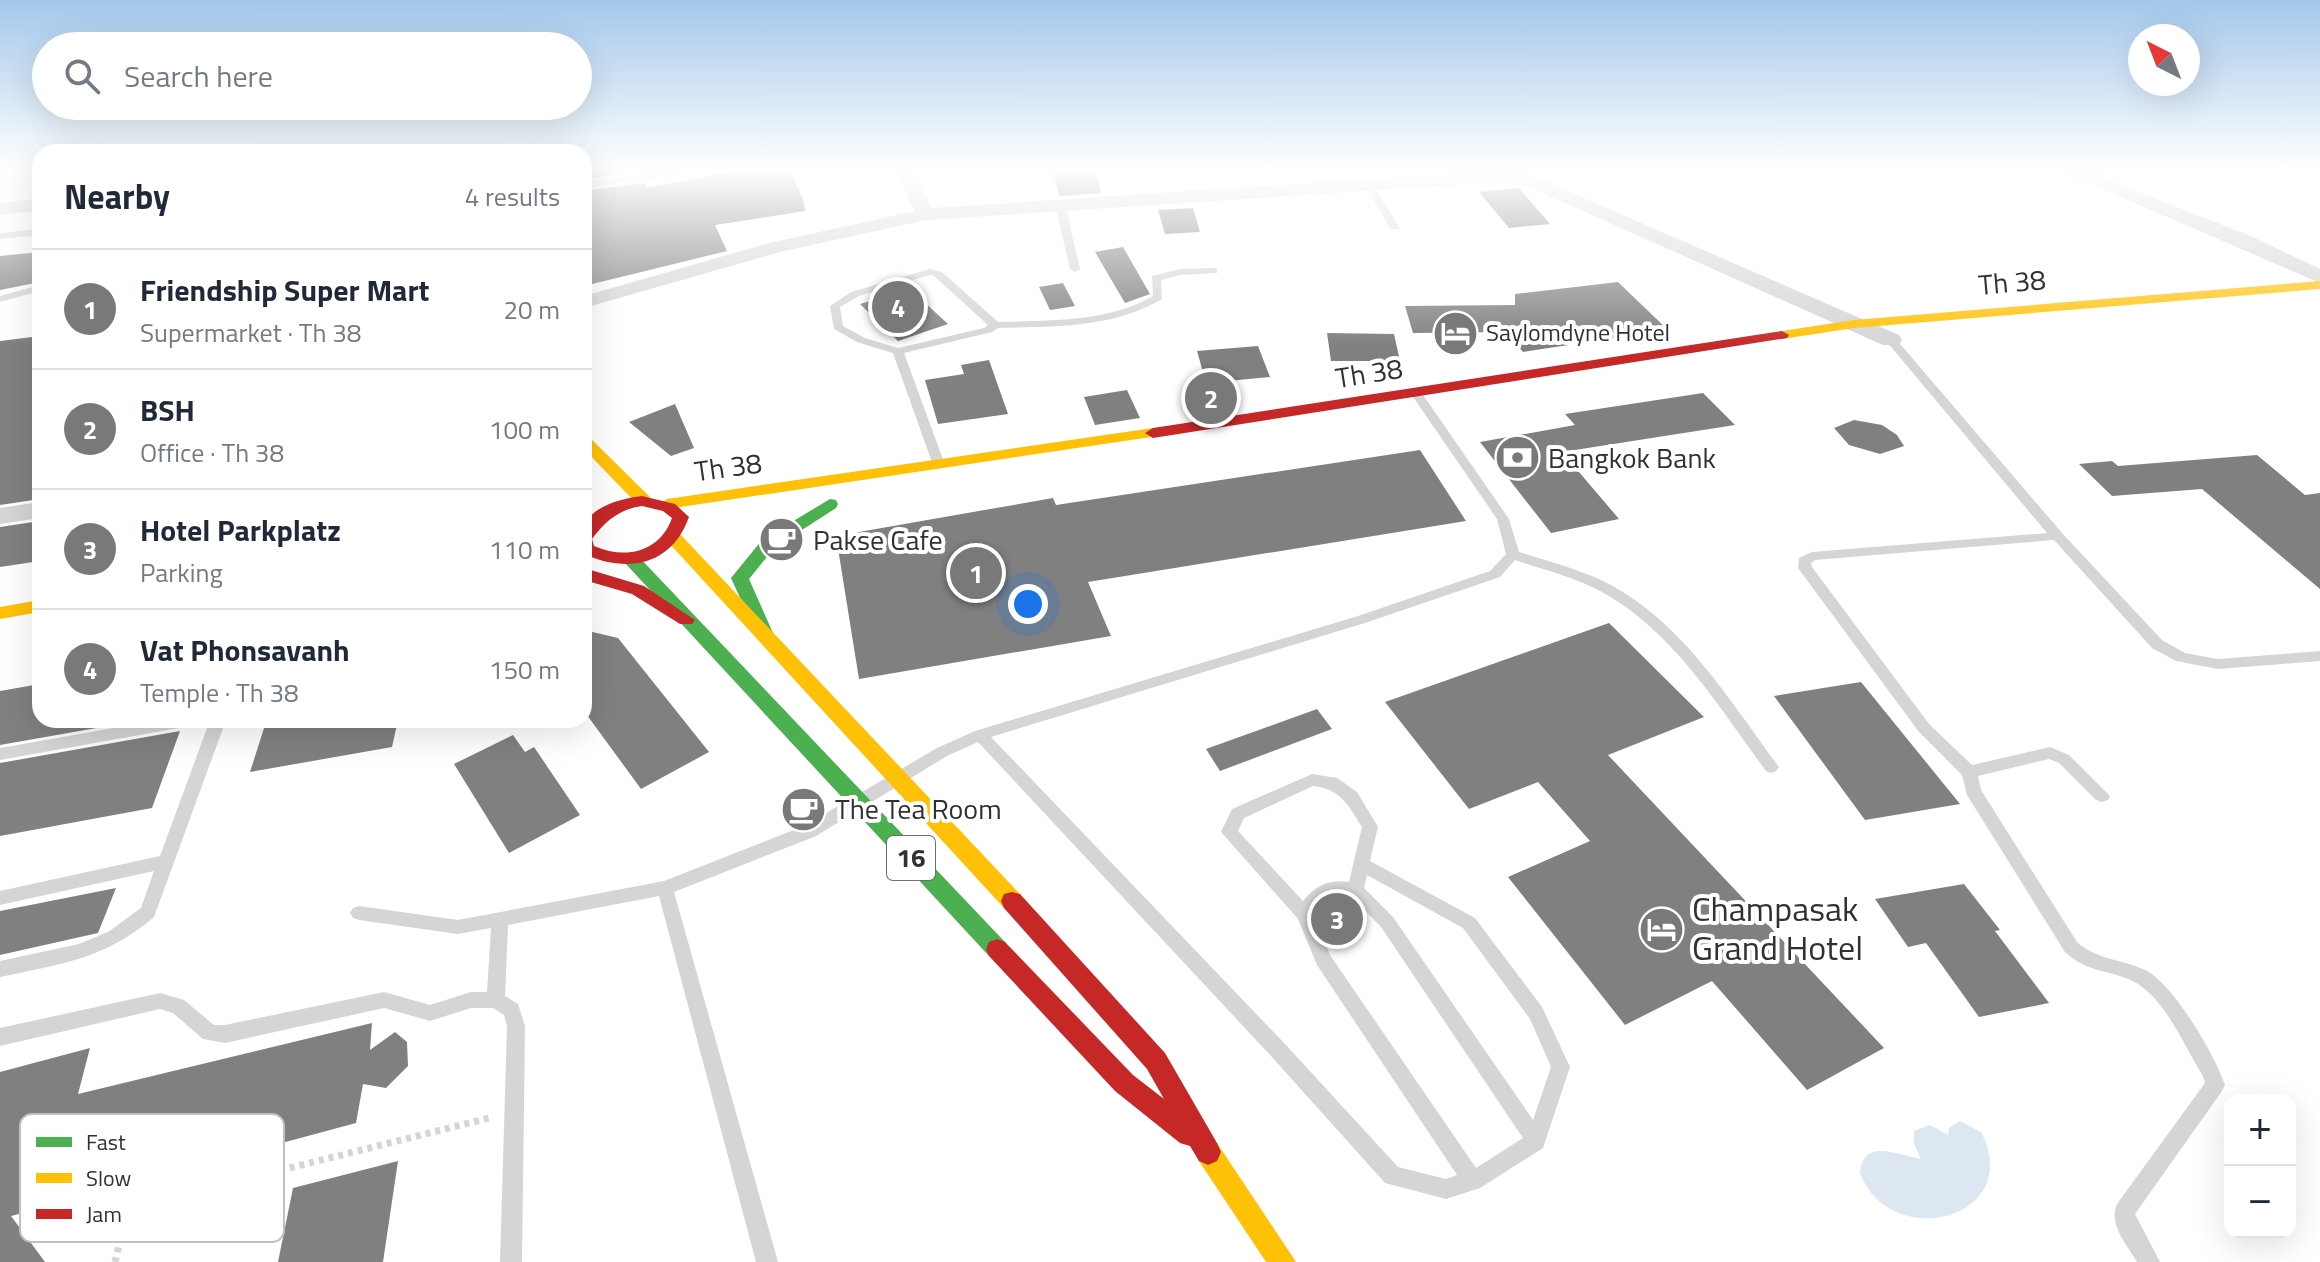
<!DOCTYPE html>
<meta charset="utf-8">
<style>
body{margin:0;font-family:"Titillium Web",sans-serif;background:#f2f2f3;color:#1f2937}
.controls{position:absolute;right:24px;bottom:24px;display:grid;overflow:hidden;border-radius:16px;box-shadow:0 8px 32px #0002}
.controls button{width:72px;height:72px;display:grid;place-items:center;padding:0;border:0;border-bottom:2px solid #e0e1e3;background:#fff;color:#1f2937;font:40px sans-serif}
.compass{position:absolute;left:2128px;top:24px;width:72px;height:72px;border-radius:50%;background:#fff;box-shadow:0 8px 32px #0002;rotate:318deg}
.you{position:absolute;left:1028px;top:604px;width:28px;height:28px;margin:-20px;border:6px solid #fff;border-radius:50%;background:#1a73e8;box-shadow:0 0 0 12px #1a73e833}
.badge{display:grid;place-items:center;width:52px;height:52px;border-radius:50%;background:#797979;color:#fff;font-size:26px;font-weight:700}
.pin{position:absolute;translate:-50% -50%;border:4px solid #fff;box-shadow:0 2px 8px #0006}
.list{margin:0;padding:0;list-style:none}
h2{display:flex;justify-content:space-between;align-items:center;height:104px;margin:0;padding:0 32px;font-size:34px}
h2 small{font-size:26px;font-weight:400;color:#747a83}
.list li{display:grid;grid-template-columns:52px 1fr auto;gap:24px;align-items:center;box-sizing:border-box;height:120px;padding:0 32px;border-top:2px solid #e0e1e3}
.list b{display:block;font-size:30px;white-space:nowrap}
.list p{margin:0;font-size:26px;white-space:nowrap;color:#747a83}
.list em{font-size:26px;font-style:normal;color:#747a83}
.icon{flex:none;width:44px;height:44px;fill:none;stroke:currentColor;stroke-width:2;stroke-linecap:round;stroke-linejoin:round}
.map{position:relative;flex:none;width:2320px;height:1262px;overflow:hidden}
.search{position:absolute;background:#fff;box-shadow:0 8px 32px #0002;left:32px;top:32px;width:560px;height:88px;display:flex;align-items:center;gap:20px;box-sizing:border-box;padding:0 28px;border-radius:44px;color:#747a83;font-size:30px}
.panel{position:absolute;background:#fff;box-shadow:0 8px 32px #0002;left:32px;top:144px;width:560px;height:584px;border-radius:24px}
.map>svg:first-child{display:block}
</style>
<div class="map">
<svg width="2320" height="1262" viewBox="0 0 2320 1262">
<rect width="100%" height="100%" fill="#fff"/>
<path fill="#dce7f1" d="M1960,1121L1981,1132C2026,1218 1891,1254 1860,1173C1863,1137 1898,1155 1921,1159L1914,1144V1131L1930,1125L1948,1135L1949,1128Z"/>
<path fill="#808080" d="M584,169H646L584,179Z
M746,169L790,171L803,199L805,211L715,225L727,251L584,286V191L645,183V188Z
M1053,169H1095L1101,193L1059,196Z
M1519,188L1550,224L1509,228L1479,192Z
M1193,208L1200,232L1165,234L1158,210Z
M1123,247L1150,294L1125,303L1095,252Z
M40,252V282L0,290V256Z
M1618,282L1668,330L1523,352L1506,332L1413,333L1405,306L1515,305V294Z
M1063,283L1075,306L1050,310L1039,287Z
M910,289L948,324L898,341L860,304Z
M1327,333L1394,334L1400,361H1331Z
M40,336V499L0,505V341Z
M1258,346L1270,377L1206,383L1197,351Z
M989,360L1008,414L938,424L925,380L964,374L961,365Z
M1127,390L1140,418L1095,425L1084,397Z
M1703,393L1735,425L1562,452L1619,519L1551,533L1480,442L1575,425L1565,414Z
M675,404L694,448L671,456L629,422Z
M1854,420L1882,425L1897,435L1904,446L1880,454L1849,445L1834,428Z
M1420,450L1466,521L1088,582L1111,636L859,679L836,536L1053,498L1056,505Z
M2257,455L2305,495L2320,493V589L2202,489L2112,496L2079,464L2112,461L2118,466Z
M40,521V561L0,567V527Z
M1609,623L1704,717L1608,755L1884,1048L1807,1090L1712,981L1625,1025L1508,877L1590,841L1538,782L1469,809L1385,702Z
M584,630L618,638L709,752L641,789L584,711Z
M1861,682L1960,804L1865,820L1774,696Z
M40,684V720H142L0,745V691Z
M1317,709L1332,729L1220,771L1206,749Z
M292,720H398L392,747L250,772L265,725Z
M180,731L152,808L0,836V763Z
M513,735L525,752L534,747L580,815L509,853L454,764Z
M1964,884L2000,930L1995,931L2049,1003L1979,1017L1926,943L1908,947L1875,899Z
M116,888L98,933L0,955V911Z
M372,1023L370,1050L395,1032L407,1042L408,1066L386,1088L363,1084L356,1123L11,1216L45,1262H0V1072L90,1048L78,1094Z
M398,1161L383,1262H278L293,1188Z"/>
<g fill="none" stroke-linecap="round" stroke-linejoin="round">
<path stroke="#d5d5d5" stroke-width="3" stroke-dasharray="3 3" stroke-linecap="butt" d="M1956,178L1990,169"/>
<path stroke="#d5d5d5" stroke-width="7" stroke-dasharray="5 5" stroke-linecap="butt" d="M86,1219L493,1117
M115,1262L128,1208"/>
<path fill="#d5d5d5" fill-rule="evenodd" d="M680,169H704L700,172L584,188V182Z
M2105,169H2117L2093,181L2086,179Z
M1369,182L1373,185L1400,228L1398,230L1390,228L1365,185Z
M1060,201L1065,204L1080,269L1075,272L1070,269L1055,204Z
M40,229V235L0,239V233Z
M1213,268L1217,269V273L1180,275L1161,280L1162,299C1111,329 1054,326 998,328L992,332L904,353L945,465L939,469L933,465L893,353L857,342L834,329L830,306L851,292L930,269L942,272L998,322C1051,320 1105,323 1153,296L1152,276L1180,269ZM930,275L934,276L988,325L984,328L898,348L865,338L843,326L840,307L859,296Z
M40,285V291L0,302V296Z
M1891,337L1895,338L2062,533L2162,640L2185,653L2218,659L2320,651V661L2218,669L2176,661L2152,648L2054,540L1815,560L1811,563L1812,567L1929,724L1972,765L2050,747L2069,755L2110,796L2108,800L2102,802L2096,800L2059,763L2049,759L1978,776L1981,790L2077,942C2097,960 2121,959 2145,970C2173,983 2215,1055 2225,1085L2222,1091L2135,1214L2160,1262H2137C2127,1245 2108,1224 2117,1204L2205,1083L2203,1076C2184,1046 2168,1004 2138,984C2114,969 2089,975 2065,952L1967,795L1962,775L1919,732L1798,568L1799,558L1812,552L2047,533L1887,342V338Z
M1417,391L1421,392L1509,519L1519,552C1550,562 1582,570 1611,585C1684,625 1728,698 1776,763L1779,767L1776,771L1771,773L1766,771C1718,706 1674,632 1602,592C1575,577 1544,570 1515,560L1500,577L1368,622L991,737L1285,1044L1398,1167L1446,1179L1457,1175L1317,965L1298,919L1221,832L1232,809L1312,774L1337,778L1357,792L1378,827L1370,861L1475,918L1542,1007L1570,1067L1543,1148L1480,1188L1446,1199L1385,1183L1271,1056L978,742L947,756L816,836L674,892L778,1262H756L659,896L508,925L505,996L518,1004L525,1026L522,1262H500L507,1026L504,1015L493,1008H471L430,1021L384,1008L225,1043L203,1039L173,1013L160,1009L0,1046V1028L160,993L184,1000L214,1025H225L384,992L430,1005L471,992H487L491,928L458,934L359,920L353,918L350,913L353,908L359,906L458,920L664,881L804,826L937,748L975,731L1358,616L1490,571L1506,554L1497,519L1411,394ZM1313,786C1341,789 1348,805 1362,827L1349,882C1329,879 1315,886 1303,901L1238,831L1244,818ZM1367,875L1463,928L1530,1019L1551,1067L1533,1120L1393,917L1364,888ZM1346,895L1357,902L1381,927L1523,1138L1476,1168L1330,955L1314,915C1322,901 1330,894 1346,895Z
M159,720H198L195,724L190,726L0,760V748Z
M210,720H226L154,917C105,959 61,964 0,977V961L79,944L108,932L141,908L154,871L0,905V891L160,856Z"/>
<path fill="#d5d5d5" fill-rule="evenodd" d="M894,169H912L932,208L1517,169L1899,335L1902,340L1899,345H1883L1516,181L926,220L780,252L584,308V296L769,243L915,211Z
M2056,169H2081L2253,237L2320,269V283Z
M40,198V210L0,215V203Z
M40,502V518L0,524V508Z"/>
<path fill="#4caf50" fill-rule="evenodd" d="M830,499L836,500L838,504L836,508L774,548L749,579L773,633L770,637H758L731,578L762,540Z
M631,553L637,555L1005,942L1008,949L1005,956L997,959L989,956L625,563L623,559L625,555Z"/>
<path fill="#ffc107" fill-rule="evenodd" d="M2320,281V289L1854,328L1782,339L1775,335L1782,331L1854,320Z
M1153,428L1161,433L1158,436L667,509L659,504L667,499Z
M584,435L589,437L649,496L651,500L649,504H637L584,449Z
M674,533L680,534L1020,894L1023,901L1020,908L1012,910L1004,908L668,542L666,538L668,534Z
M40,600V612L0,619V607Z
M1208,1139L1217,1143L1296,1262H1266L1199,1161L1195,1152L1199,1143Z"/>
<path fill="#c62828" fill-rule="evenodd" d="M1782,331L1789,335L1787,338L1153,438L1145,433L1153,428Z
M642,496L675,504L689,517C672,565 628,574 584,554C584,546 582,534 584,527C590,506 624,498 642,496ZM642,506L663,511L672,518C660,552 626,560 594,546L592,539C605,521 620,509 642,506Z
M584,568L644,586L695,620L692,624H680L632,594L584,580Z
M1012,892L1020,894L1165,1053L1217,1143L1221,1152L1217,1161L1208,1165L1199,1161L1190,1146L1180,1143L1115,1091L989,956L986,949L989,942L997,939L1005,942L1133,1075L1164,1099L1147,1069L1004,908L1001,901L1004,894Z"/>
</g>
<linearGradient id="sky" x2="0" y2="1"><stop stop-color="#a3c8ec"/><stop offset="0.49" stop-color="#fff"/><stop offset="1" stop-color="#fff" stop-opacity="0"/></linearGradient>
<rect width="2320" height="346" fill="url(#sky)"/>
<defs>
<symbol id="hotel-disc" viewBox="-11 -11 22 22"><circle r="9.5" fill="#797979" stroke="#fff"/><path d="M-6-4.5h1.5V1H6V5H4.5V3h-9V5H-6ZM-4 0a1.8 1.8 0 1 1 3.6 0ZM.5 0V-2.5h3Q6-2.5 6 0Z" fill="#fff"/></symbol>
<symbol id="bank-disc" viewBox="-11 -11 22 22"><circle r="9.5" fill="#797979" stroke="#fff"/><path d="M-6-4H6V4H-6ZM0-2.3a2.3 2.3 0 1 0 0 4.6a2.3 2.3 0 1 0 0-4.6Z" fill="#fff"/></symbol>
<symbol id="cafe-disc" viewBox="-11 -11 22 22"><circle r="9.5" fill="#797979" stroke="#fff"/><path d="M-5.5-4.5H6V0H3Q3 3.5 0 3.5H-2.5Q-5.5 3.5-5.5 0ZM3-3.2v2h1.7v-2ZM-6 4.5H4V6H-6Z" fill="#fff"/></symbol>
</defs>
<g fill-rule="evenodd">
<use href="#hotel-disc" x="1430" y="308" width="51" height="51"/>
<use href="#bank-disc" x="1492" y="432" width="51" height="51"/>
<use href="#cafe-disc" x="756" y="514" width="51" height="51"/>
<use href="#cafe-disc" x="778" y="784" width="51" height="51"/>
<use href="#hotel-disc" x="1636" y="904" width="51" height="51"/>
</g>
<g text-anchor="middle" stroke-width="8" stroke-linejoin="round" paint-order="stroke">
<g font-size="24" fill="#313131" stroke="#fff" text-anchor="start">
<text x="1486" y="341">Saylomdyne Hotel</text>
</g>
<rect fill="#fff" stroke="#6f6f6f" stroke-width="2" x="887" y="836" width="48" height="44" rx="6"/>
<g font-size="26" font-weight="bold" fill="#313131">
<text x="911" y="867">16</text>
</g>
<g font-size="28" fill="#313131" stroke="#fff">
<text transform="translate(2012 282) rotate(-5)" y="10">Th 38</text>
<text transform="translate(1369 373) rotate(-9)" y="10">Th 38</text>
<text transform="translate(728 467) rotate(-8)" y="10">Th 38</text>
</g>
<g font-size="28" fill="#313131" stroke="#fff" text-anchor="start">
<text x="1548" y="468">Bangkok Bank</text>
<text x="813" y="550">Pakse Cafe</text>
<text x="835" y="819">The Tea Room</text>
</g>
<g font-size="34" fill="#313131" stroke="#fff" text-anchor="start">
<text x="1692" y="921">Champasak<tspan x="1692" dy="39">Grand Hotel</tspan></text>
</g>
</g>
<rect x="20" y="1114" width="264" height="128" rx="12" fill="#fff" stroke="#c1c1c1" stroke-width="2"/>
<rect x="36" y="1137" width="36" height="10" fill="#4caf50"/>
<rect x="36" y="1173" width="36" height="10" fill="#ffc107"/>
<rect x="36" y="1209" width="36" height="10" fill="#c62828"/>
<g font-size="22" fill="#313131">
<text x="86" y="1150">Fast</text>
<text x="86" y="1186">Slow</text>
<text x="86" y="1222">Jam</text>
</g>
</svg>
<div class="controls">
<button>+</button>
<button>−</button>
</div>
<svg class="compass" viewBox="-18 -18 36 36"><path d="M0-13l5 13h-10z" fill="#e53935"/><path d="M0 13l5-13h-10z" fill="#747a83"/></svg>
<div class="you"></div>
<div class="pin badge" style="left:976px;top:573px">1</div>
<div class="pin badge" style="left:1211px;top:398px">2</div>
<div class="pin badge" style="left:1337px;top:919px">3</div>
<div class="pin badge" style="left:898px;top:307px">4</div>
<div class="search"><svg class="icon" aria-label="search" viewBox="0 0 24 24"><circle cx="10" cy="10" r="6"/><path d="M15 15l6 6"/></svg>Search here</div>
<section class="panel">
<h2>Nearby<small>4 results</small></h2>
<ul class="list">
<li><span class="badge">1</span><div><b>Friendship Super Mart</b><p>Supermarket · Th 38</p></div><em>20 m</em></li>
<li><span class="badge">2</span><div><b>BSH</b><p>Office · Th 38</p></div><em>100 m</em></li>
<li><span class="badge">3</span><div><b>Hotel Parkplatz</b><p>Parking</p></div><em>110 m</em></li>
<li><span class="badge">4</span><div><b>Vat Phonsavanh</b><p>Temple · Th 38</p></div><em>150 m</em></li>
</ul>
</section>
</div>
